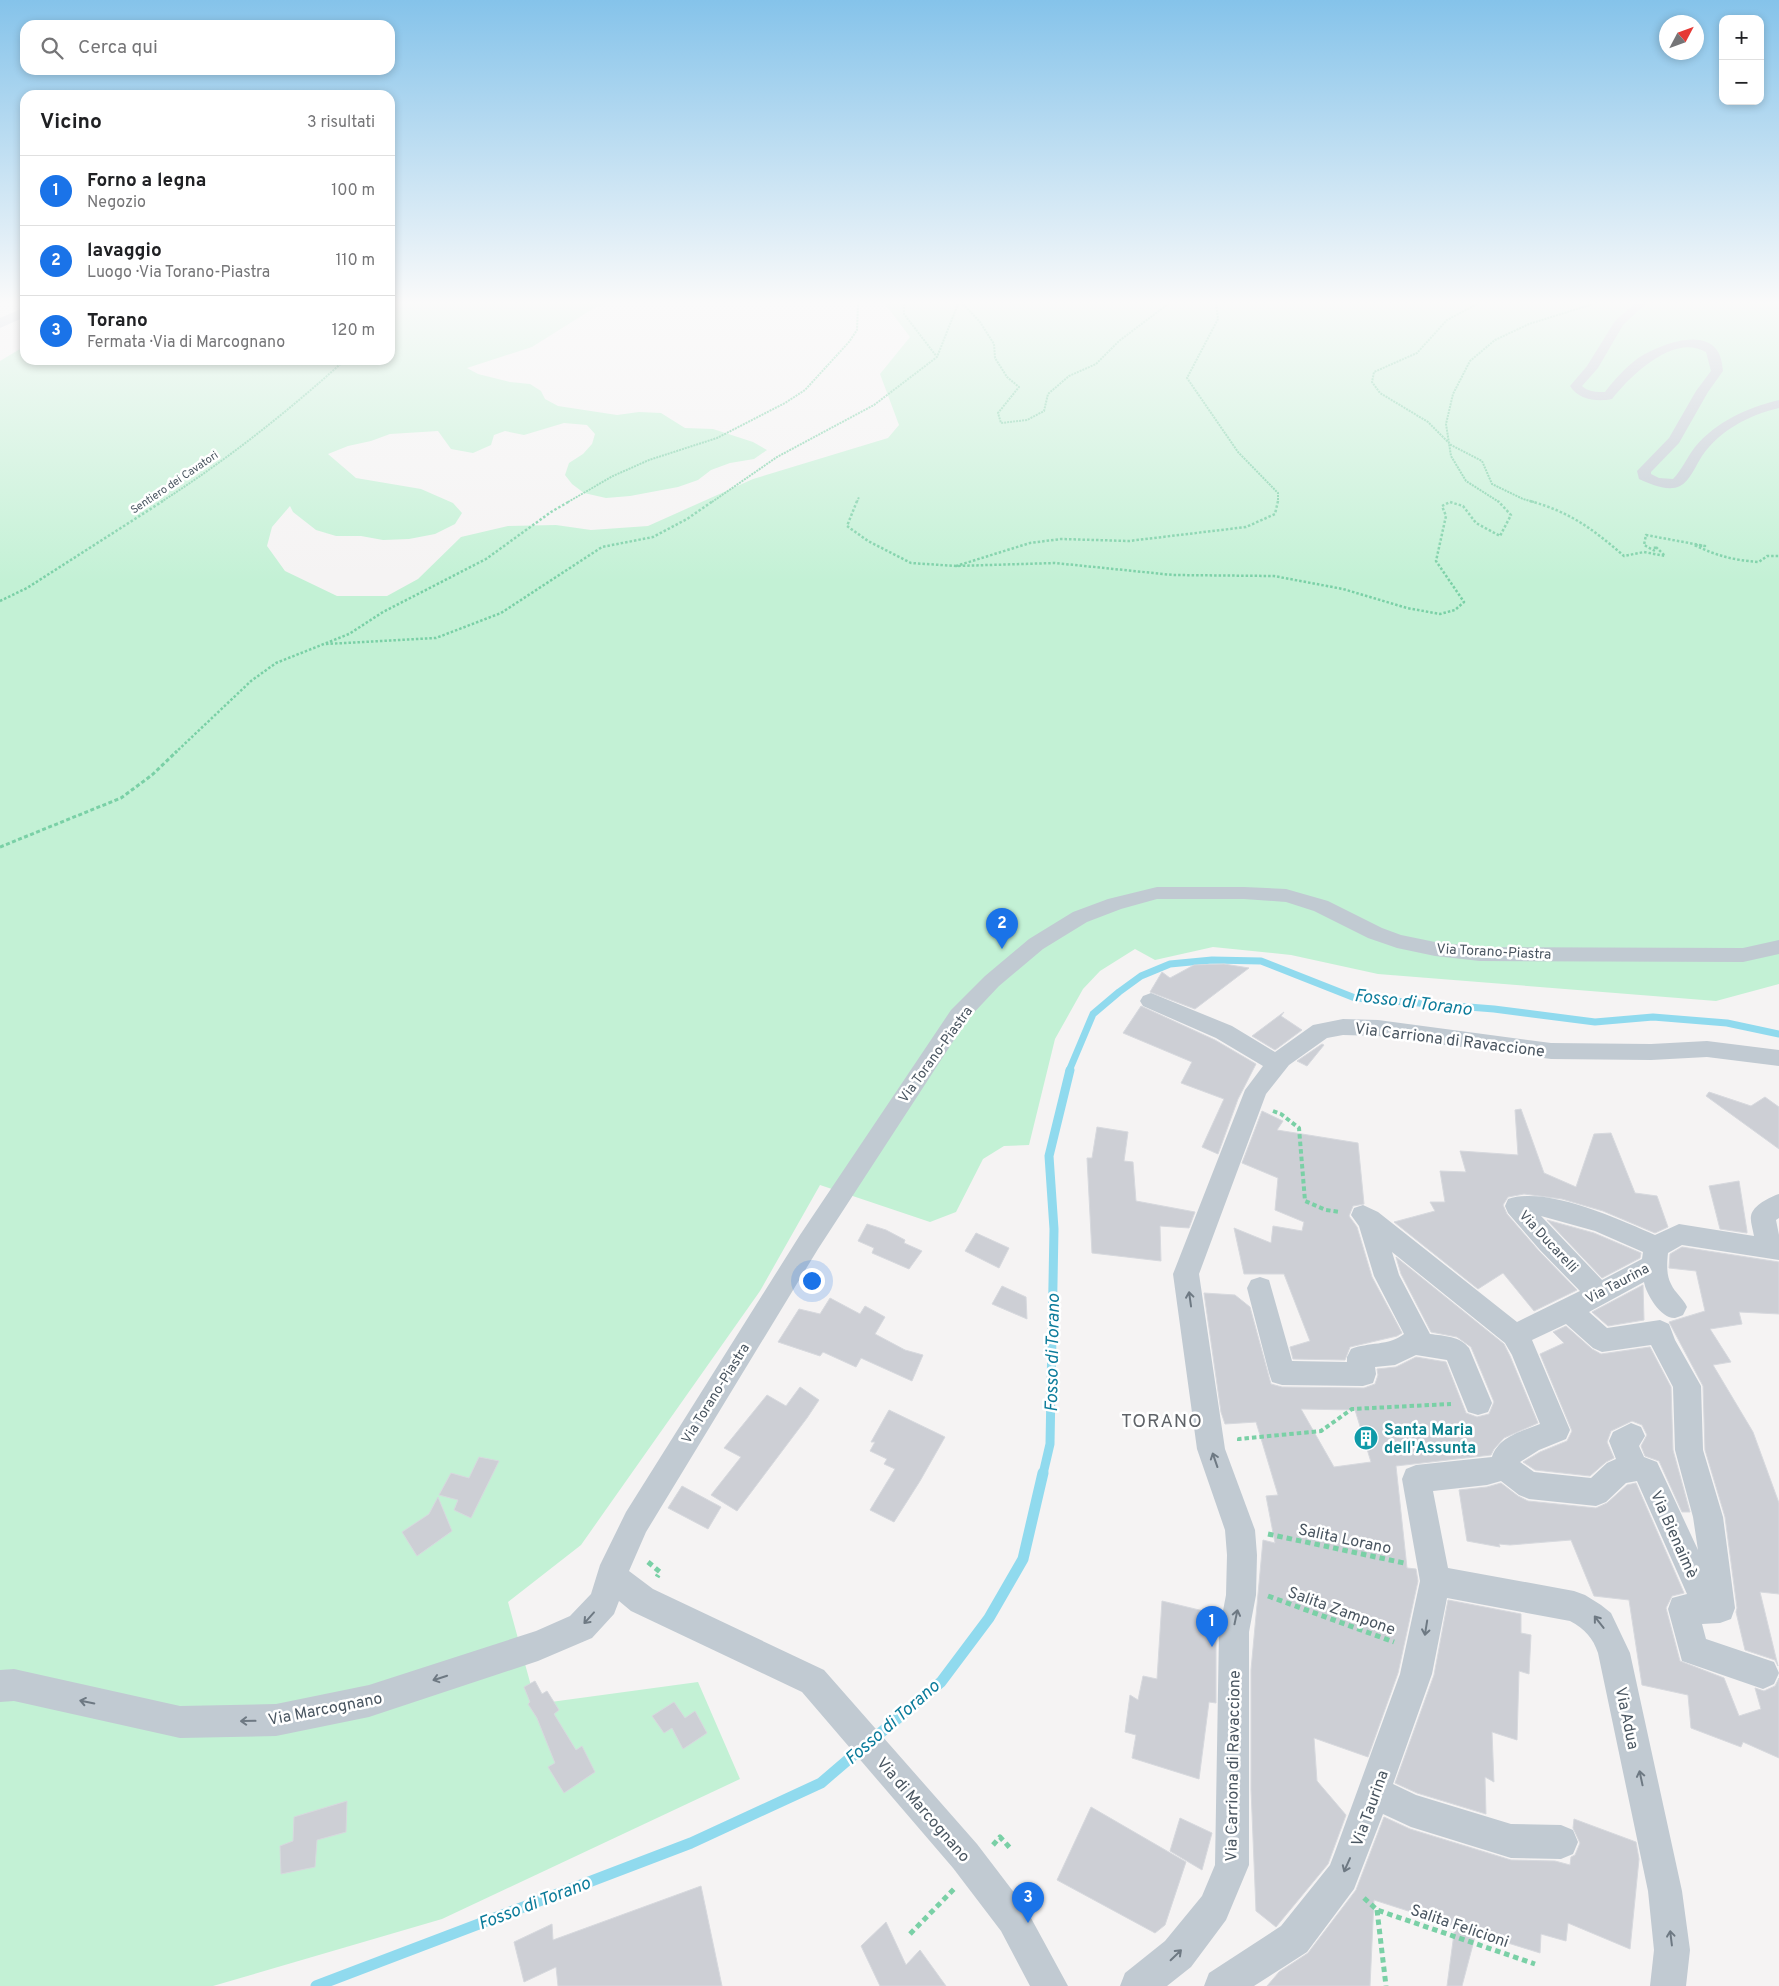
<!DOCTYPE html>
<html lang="it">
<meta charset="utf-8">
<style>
body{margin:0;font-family:Overpass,sans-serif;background:#f6f6f6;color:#202124}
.controls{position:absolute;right:15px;top:15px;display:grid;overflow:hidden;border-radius:10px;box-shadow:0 2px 8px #0003}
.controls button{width:45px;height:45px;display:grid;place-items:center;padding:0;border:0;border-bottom:1px solid #e0e0e0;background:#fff;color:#202124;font:25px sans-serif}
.compass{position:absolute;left:1659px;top:15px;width:45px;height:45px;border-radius:50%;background:#fff;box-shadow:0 2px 8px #0003;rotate:49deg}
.you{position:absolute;left:811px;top:1280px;width:18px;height:18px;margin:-12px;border:4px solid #fff;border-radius:50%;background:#1a73e8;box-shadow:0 0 0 8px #1a73e833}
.badge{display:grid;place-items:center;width:32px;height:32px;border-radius:50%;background:#1a73e8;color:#fff;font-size:16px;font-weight:700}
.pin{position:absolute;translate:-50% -41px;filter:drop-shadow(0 1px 2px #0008)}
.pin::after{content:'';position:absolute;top:26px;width:18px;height:15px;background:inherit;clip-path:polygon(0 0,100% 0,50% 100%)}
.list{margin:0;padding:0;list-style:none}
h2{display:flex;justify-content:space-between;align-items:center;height:65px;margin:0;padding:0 20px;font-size:21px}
h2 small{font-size:16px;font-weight:400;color:#757577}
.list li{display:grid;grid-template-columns:32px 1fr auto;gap:15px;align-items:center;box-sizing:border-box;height:70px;padding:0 20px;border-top:1px solid #e0e0e0}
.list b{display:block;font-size:19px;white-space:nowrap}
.list p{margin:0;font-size:16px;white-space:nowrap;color:#757577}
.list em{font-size:16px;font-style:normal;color:#757577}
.icon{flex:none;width:28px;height:28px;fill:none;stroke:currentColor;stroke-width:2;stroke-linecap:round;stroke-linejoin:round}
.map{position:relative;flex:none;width:1779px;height:1986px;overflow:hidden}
.search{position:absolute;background:#fff;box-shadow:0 2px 8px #0003;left:20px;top:20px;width:375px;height:55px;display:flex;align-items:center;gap:12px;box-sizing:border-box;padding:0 18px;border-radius:15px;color:#757577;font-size:19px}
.panel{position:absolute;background:#fff;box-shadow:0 2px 8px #0003;left:20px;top:90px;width:375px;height:275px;border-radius:15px}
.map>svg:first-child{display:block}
</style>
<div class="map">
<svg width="1779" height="1986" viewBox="0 0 1779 1986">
<rect width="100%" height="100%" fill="#f5f3f3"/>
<path fill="#c3f1d5" d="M390,304H605L594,308L532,347L467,368L478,374L510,382L530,384L541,391L545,399L558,406L617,415L639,412L661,413L685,428L713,429L753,442L767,450L754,459L730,463L711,470L698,480L678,487L630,496L606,498L584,493L572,484L565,475L569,463L583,454L592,444L595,434L587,425L564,423L524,435L505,431L494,435L491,445L473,453L451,449L438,431L390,434L371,441L348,446L328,454L356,478L421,489L453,503L462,513L455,524L435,534L409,539L383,540L361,536H336L316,530L293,512L290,506L272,527L267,546L285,571L337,596H387L418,579L461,537L508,526L556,525L591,530L648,526L753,479L888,438L899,425L880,374L910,337L885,304H1779V984L1716,1001L1378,974L1291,955L1213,947L1155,960L1135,949L1100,971L1083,989L1055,1039L1029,1145L1004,1146L983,1159L956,1212L930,1222L820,1185L760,1291L581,1545L508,1602L536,1704L698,1682L740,1779L442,1919L213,1986H0V361L25,346V360H390Z"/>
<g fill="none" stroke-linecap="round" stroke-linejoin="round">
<path stroke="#90daee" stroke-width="7" d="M1069,1071L1093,1014L1119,992L1141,976L1170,964L1212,960L1261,961L1355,998L1494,1009L1595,1022L1653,1017L1727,1023L1779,1034"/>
<path stroke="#90daee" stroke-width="9" d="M1043,1474L1050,1444L1054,1229L1049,1156L1070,1070"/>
<path stroke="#90daee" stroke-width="11" d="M872,1740L941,1682L989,1618L1023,1559L1043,1473
M316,1986L691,1843L821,1783L863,1747"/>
</g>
<path fill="#cdcfd5" stroke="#d7d9de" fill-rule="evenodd" d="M1224,964L1249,968L1195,1009L1150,992L1162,972L1170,978L1194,965Z
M1141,1006L1215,1040L1256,1064L1238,1099L1218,1154L1202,1147L1224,1099L1181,1083L1192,1062L1123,1033Z
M1284,1012L1281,1016L1302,1030L1275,1050L1252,1036Z
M1322,1044L1324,1045L1307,1066L1297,1061Z
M1709,1092L1751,1106L1765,1097L1779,1107V1149L1706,1096Z
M1521,1109L1544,1173L1576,1187L1594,1134L1611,1133L1635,1193L1657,1196L1668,1227L1655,1233L1603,1211L1562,1199L1524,1194L1508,1197L1503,1205L1507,1214L1539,1251L1577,1290L1534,1311L1503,1273L1478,1289L1394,1222L1435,1211L1430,1202H1445L1440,1171L1466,1172L1460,1151L1518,1155L1515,1110Z
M1262,1111L1283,1121L1277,1130L1358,1143L1364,1204L1353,1206L1349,1216L1357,1227L1372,1277L1402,1333L1397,1336L1350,1347L1345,1360L1293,1359L1290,1347L1310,1341L1284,1274H1244L1234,1228L1271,1243L1273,1226L1302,1231L1304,1222L1275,1210L1278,1178L1242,1163Z
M1097,1127L1128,1132L1124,1161L1133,1162L1136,1201L1195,1212L1189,1228L1160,1226L1161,1261L1092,1253L1087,1158H1092Z
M1739,1181L1747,1231V1233L1720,1229L1709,1186Z
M1547,1220L1594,1233L1641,1253L1640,1258L1602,1278Z
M867,1224L886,1230L905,1240L904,1243L922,1251L909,1269L872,1253L874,1248L858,1241Z
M976,1233L1009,1248L999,1268L965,1251Z
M1682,1247L1779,1262V1314L1739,1312L1742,1324L1710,1329L1731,1362L1713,1365L1753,1432L1779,1503V1594L1760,1592L1778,1666L1775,1660L1745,1650L1736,1612L1737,1608L1725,1517L1705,1450L1703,1386L1669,1322L1705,1311L1696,1271L1669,1268L1670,1254Z
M1396,1257L1504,1344L1510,1356L1538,1423L1504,1438L1494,1449L1491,1455L1396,1466L1407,1568L1416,1569L1418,1581L1398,1673L1368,1757L1314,1738L1317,1781L1346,1815L1328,1864L1276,1927L1256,1911L1251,1789V1670L1263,1540L1275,1543L1266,1496L1278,1495L1256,1422L1225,1424L1221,1412L1204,1293L1235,1295L1250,1307L1271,1384L1282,1387L1364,1388L1375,1384L1378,1375L1377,1369L1396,1367L1416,1357L1446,1362L1466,1413L1477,1417L1489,1414L1494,1402L1471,1347L1457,1337L1431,1332L1401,1274ZM1301,1409L1355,1410L1371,1462L1334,1467Z
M1643,1285L1644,1320L1608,1326L1592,1312Z
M1002,1286L1026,1297L1027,1319L992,1304Z
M830,1298L860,1314L865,1306L885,1317L875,1334L905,1350L923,1355L912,1381L861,1358L856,1367L823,1352L820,1356L778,1342L799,1309L820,1314Z
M1566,1326L1592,1349L1601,1354L1650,1347L1671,1387L1673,1450L1690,1512H1682L1659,1461L1645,1456L1641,1446L1647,1435L1642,1425L1632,1421L1611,1431L1607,1442L1614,1458L1606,1462L1590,1476L1535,1470L1523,1462L1540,1452L1567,1441L1572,1431L1540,1354L1564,1343L1553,1332Z
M800,1387L819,1400L807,1418L737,1511L711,1495L741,1457L724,1448L767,1395L786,1406Z
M889,1410L945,1437L920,1481L894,1522L870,1510L895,1469L884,1464L887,1459L870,1451L875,1442H871Z
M479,1457L499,1461L471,1518L454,1510L458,1500L439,1495L451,1473L469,1478Z
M1501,1483L1518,1496L1528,1501L1596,1508L1607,1503L1627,1485L1636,1483L1684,1593L1672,1596L1666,1608L1680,1661L1724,1678L1739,1716L1761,1709L1755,1688L1764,1691L1775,1686L1779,1678V1758L1743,1742L1741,1747L1691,1728L1688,1695L1642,1685L1629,1600L1594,1596L1571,1540L1510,1545L1499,1544L1500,1547L1467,1541L1459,1490L1487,1487Z
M682,1486L721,1507L708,1529L668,1508Z
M438,1497L452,1531L417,1556L402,1532L429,1514Z
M1448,1600L1521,1614V1633L1531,1635L1529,1674L1519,1671L1517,1740L1492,1732L1494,1782L1485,1777L1486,1814L1417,1793L1395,1783L1434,1675Z
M1162,1601L1216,1614V1703L1209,1702L1199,1779L1132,1758L1136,1735L1125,1732L1130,1695L1138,1700L1143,1676L1157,1679Z
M535,1681L542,1694L547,1691L559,1710L554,1714L576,1750L582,1746L595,1772L564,1793L548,1767L555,1763L537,1718L528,1704L530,1702L524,1687Z
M674,1702L685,1718L695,1711L707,1733L683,1749L672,1728L664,1733L652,1716Z
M347,1801L346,1832L317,1840L315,1867L281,1874L280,1846L293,1841L294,1817Z
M1091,1807L1186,1862L1165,1925L1155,1933L1057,1880Z
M1384,1817L1410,1829L1511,1860L1555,1861L1570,1865L1571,1857L1575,1855L1580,1843L1573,1828L1574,1819L1636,1842L1639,1859L1630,1949L1568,1923L1566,1941L1541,1934L1540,1953L1476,1933L1462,1986H1447L1455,1926L1374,1900L1370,1986H1267L1279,1972L1308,1953L1356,1890Z
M1180,1818L1212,1833L1202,1870L1170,1851Z
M701,1886L722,1986H558L556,1967L524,1982L514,1942L552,1924L553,1940Z
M886,1922L906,1965L920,1950L946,1986H880L861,1946Z"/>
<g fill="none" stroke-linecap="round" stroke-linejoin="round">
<path stroke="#7ad0a6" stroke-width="2" stroke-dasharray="2 1" stroke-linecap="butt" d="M904,304V314L937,357L958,304
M963,304L980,322L994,344L995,358L1007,377L1019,387L998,413L1001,423L1027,420L1044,411L1048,394L1069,376L1096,364L1119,341L1168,304
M1216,304L1218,319L1187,378L1238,452L1278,493V502
M1477,304L1447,320L1417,353L1374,372L1372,382L1380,393L1428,422L1451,445L1482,461L1492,484L1523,499L1534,502
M161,502C227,460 287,412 345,360
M568,502L613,476L649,460L717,438L785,403L805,390L849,342L857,330L858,304
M712,502L777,457L874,405L937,357
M857,502L859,497
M1499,502L1466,481L1451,456L1446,424L1453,394L1470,361L1495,340L1529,324L1593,304"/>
<path stroke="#7ad0a6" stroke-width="2.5" stroke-dasharray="2.5 2" stroke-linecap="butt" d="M857,501L847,526L868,541L911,563L956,566
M1278,501L1275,514L1246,527L1129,541L1061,539L1030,543L956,566L1055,563L1173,575L1274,576L1343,589L1407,608L1440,614L1455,610L1464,602L1436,561L1446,516L1442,506L1450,502L1463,506L1476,523L1500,536L1511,515L1498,501
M1530,501C1570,512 1593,529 1624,556L1644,552L1665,556L1655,546V551L1644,545L1646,535L1705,546L1694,545C1718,556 1732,560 1759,562L1767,556H1779
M0,601L27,588L163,501
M326,644L436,638L501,613L602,547L653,537L687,519L713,501
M175,753L251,681L276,663L349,634L383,612L486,559L551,512L570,501"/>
<path stroke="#7ad0a6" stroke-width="3" stroke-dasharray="4 2.5" stroke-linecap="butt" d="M0,847L121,798L152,775L177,751"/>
<path stroke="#7ad0a6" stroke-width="4" stroke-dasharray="4.5 3" stroke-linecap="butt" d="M1273,1111L1281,1114L1299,1128L1305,1201L1326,1210L1340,1212
M1239,1441V1439L1321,1431L1352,1409L1451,1404"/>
<path stroke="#7ad0a6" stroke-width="5" stroke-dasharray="5.5 4" stroke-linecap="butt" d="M1268,1534L1404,1563
M648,1562L660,1572L657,1577
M1268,1596L1394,1642
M993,1845L1000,1837L1012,1850
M1364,1898L1377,1910L1535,1964
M1377,1910L1386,1986
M910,1934L954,1889"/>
<path fill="#c1cad2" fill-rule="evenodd" d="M1634,304H1645L1623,325L1598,368L1582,386C1588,392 1597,392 1605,392C1614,380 1625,368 1637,359C1655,347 1699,328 1716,349C1721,355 1722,363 1723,371L1708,392L1679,443L1651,472V474L1659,478L1673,479C1682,470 1687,457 1695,447C1717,421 1747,408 1779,400V408C1749,415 1720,430 1702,456C1696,465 1690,481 1680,486C1668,492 1650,484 1639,479L1637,471L1669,438L1696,391L1711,371L1706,352C1674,333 1631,375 1612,399C1598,402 1578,400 1570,386L1587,366L1615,321Z
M1157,887H1244L1286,889L1328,901L1382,928L1401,935L1435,942L1480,947L1743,948L1779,940V954L1743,962L1480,961L1435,956L1397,948L1368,938L1314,911L1286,902L1244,899H1157L1121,909L1087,922L1043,949L999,986L967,1020L818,1249L646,1532L629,1571L653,1589L824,1670L977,1844L1025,1907L1068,1986H1030L1001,1931L953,1868L802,1692L631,1611L619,1601L614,1614L592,1638L538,1661L369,1717L276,1736L180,1738L14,1701L0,1702V1670L14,1669L180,1706L276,1704L369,1685L536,1631L570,1616L591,1594L600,1565L626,1512L800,1235L951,1010L985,976L1029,939L1073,912L1108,899Z
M1151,993L1232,1026L1275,1052L1313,1025L1343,1019L1378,1020L1551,1043L1651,1044L1707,1041L1779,1050V1066L1707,1057L1651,1060L1551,1059L1378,1036L1343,1035L1327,1038L1289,1065L1266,1094L1199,1274L1225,1449L1255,1530L1257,1555L1256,1595L1249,1632V1865L1226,1920L1191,1967L1167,1986H1120L1125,1973L1165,1941L1202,1896L1215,1865L1219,1632L1226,1595L1227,1555L1225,1530L1197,1449L1173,1274L1245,1090L1263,1066L1216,1038L1143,1006L1140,1001L1143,996Z
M1779,1194V1218L1776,1220L1779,1235V1260L1682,1245L1668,1253C1667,1262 1666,1275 1671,1284C1675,1293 1683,1298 1687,1307L1683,1315C1681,1316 1678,1317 1675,1318C1661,1319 1646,1294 1644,1282L1589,1312L1607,1328L1660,1320L1669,1324L1675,1340L1701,1386L1703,1450L1723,1517L1735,1608L1731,1619L1720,1623L1702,1624L1706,1639L1774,1662L1779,1673L1774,1684L1763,1689L1682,1661L1668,1609L1672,1598L1687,1594L1637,1481L1626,1483L1606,1502L1596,1506L1529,1499L1519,1495L1501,1481L1487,1485L1433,1491L1448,1568L1574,1591L1585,1595L1601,1605L1611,1613L1630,1653L1682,1891L1690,1950L1686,1986H1650L1654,1950L1648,1891L1598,1653C1593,1638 1585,1629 1570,1621L1447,1598L1432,1674L1393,1784L1416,1795L1511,1824L1561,1825L1573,1830L1578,1842L1573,1854L1561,1859L1511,1858L1411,1827L1383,1814L1354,1889L1307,1952L1254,1986H1204L1209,1973L1281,1926L1330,1865L1335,1852L1400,1674L1420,1581L1402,1479L1406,1469L1416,1465L1492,1457C1498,1437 1522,1431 1540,1424L1512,1355L1505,1343L1392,1252L1399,1275L1430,1334C1444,1336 1460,1336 1469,1348L1492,1403L1488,1412L1478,1415L1468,1412L1447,1360L1416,1355L1395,1365L1375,1367L1376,1374L1373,1383L1363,1386L1282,1385L1272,1382L1269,1373L1247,1288L1251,1280L1260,1277L1269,1280L1292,1361L1347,1362V1357L1351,1349C1368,1342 1389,1346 1404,1334L1374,1276L1359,1226L1351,1215L1354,1208L1363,1205L1378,1212L1517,1322L1580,1291L1540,1250L1508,1213L1505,1206L1508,1199C1547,1186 1618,1219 1655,1235L1679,1224L1754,1236C1753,1230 1750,1221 1751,1216C1753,1205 1770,1197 1779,1194ZM1541,1216L1595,1231L1643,1252L1642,1259L1602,1280ZM1566,1324L1593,1348L1602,1352L1651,1345L1673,1387L1675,1450L1693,1517L1698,1550L1657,1462L1644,1457L1639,1446L1645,1436L1641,1427L1631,1423L1613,1432L1609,1441L1616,1459L1607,1463L1591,1478L1534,1472L1520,1462L1539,1450L1566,1439L1570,1430L1532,1340Z"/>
<path fill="#c1cbd6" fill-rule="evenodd" d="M25,307V317L0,328V318Z"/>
</g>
<defs><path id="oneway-shaft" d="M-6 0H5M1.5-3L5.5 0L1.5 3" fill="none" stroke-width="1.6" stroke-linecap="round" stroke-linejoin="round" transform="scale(1.25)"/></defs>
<g stroke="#6e7983">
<use href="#oneway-shaft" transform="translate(1190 1299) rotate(-98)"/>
<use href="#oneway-shaft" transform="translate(1215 1460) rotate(-109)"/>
<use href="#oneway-shaft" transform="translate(1236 1617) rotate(-78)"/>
<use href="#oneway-shaft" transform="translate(589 1618) rotate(132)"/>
<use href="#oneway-shaft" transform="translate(1599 1622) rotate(-128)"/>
<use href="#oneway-shaft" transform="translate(1426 1628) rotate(99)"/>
<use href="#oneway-shaft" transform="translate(440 1678) rotate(162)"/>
<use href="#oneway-shaft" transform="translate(87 1702) rotate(-168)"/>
<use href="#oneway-shaft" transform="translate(248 1721) rotate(179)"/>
<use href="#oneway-shaft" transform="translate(1641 1778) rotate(-102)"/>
<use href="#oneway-shaft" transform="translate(1347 1865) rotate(114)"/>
<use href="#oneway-shaft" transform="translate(1671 1938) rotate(-97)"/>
<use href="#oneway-shaft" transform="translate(1176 1955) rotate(-44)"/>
</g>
<linearGradient id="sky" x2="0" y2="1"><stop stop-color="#85c3ea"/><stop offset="0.52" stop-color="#fafafa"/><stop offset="1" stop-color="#fafafa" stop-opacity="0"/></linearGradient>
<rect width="1779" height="582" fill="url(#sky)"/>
<defs>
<symbol id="building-disc" viewBox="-11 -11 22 22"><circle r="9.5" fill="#0f9aa8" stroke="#fff"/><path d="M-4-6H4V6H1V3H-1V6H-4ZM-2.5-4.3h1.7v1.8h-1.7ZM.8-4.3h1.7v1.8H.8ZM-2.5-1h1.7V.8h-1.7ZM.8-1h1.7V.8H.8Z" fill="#fff"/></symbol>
</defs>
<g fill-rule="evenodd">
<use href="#building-disc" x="1352" y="1424" width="28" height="28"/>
</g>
<g text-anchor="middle" stroke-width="5" stroke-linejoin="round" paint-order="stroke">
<g font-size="11" fill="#4a5661" stroke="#fff">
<text transform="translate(174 482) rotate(-34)" y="4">Sentiero dei Cavatori</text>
</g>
<g font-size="14" fill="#4a5661" stroke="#fff">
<text transform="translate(1494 951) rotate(3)" y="5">Via Torano-Piastra</text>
<text transform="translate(935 1054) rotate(-54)" y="5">Via Torano-Piastra</text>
<text transform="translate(1549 1241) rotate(47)" y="5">Via Ducarelli</text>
<text transform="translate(1617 1283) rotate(-28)" y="5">Via Taurina</text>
<text transform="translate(715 1393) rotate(-58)" y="5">Via Torano-Piastra</text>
</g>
<g font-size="16" fill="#4a5661" stroke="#fff">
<text transform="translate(1450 1039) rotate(7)" y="6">Via Carriona di Ravaccione</text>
<text transform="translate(1675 1534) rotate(66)" y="6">Via Bienaimè</text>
<text transform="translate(1345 1538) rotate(12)" y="6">Salita Lorano</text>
<text transform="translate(1342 1610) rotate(20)" y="6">Salita Zampone</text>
<text transform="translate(325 1708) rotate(-11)" y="6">Via Marcognano</text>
<text transform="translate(1628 1718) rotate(78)" y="6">Via Adua</text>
<text transform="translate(1232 1766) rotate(-89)" y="6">Via Carriona di Ravaccione</text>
<text transform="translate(1369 1808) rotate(-70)" y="6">Via Taurina</text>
<text transform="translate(924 1809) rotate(49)" y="6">Via di Marcognano</text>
<text transform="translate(1460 1925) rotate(19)" y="6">Salita Felicioni</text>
</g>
<g font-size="16" font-weight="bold" fill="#0d838f" stroke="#fff" text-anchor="start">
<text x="1384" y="1435">Santa Maria<tspan x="1384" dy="18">dell'Assunta</tspan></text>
</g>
<g font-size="18" font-style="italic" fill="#0c7c9b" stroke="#fff">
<text transform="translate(1413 1002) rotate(7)" y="6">Fosso di Torano</text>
<text transform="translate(1052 1353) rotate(-89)" y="6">Fosso di Torano</text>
<text transform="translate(892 1722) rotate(-41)" y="6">Fosso di Torano</text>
<text transform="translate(534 1903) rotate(-21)" y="6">Fosso di Torano</text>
</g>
<g font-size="19" letter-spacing="1" fill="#5f6368" stroke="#fff">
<text x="1162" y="1427">TORANO</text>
</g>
</g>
</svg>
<div class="controls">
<button>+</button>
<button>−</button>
</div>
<svg class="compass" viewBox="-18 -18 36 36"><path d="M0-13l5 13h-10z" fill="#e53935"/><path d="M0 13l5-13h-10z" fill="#757577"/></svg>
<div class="you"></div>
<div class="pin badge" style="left:1212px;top:1647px">1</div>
<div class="pin badge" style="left:1002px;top:949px">2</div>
<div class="pin badge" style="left:1028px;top:1923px">3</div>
<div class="search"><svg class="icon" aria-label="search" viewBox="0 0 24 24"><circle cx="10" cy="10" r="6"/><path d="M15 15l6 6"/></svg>Cerca qui</div>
<section class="panel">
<h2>Vicino<small>3 risultati</small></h2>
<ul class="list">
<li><span class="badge">1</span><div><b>Forno a legna</b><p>Negozio</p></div><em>100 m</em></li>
<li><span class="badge">2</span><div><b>lavaggio</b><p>Luogo · Via Torano-Piastra</p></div><em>110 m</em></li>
<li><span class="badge">3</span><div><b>Torano</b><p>Fermata · Via di Marcognano</p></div><em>120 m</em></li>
</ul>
</section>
</div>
